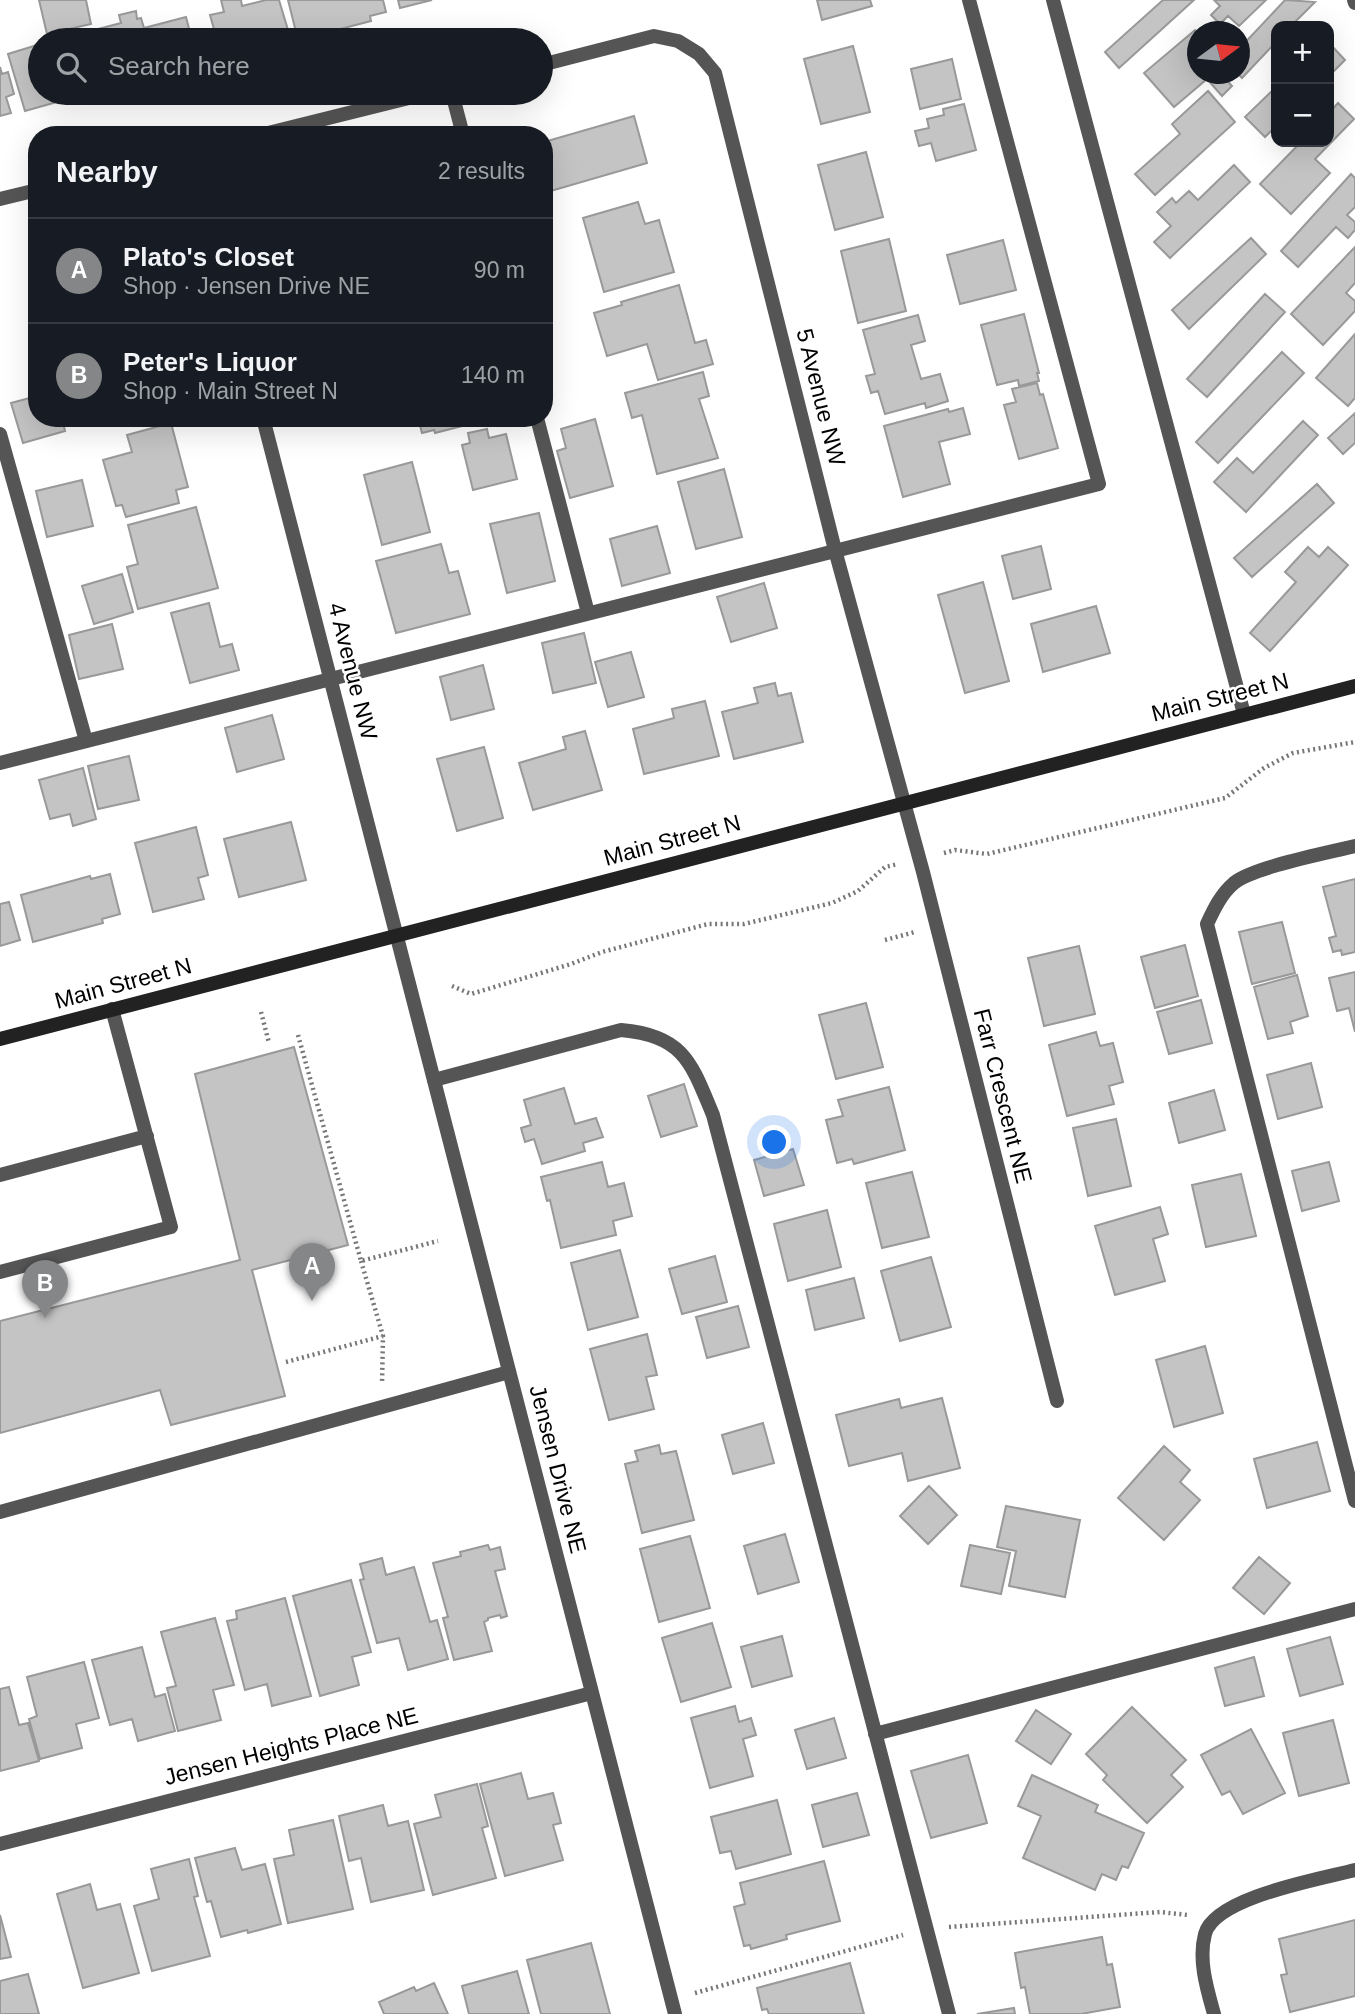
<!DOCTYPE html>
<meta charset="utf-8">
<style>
body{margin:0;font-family:Helvetica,sans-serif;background:#242831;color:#f1f3f6}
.controls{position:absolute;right:21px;top:21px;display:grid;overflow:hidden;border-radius:14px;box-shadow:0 7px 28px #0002}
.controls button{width:63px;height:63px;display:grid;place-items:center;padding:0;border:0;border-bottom:2px solid #363941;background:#171b24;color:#f1f3f6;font:35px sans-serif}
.compass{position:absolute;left:1187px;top:21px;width:63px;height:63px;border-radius:50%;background:#171b24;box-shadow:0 7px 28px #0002;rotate:75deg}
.you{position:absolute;left:775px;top:1143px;width:24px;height:24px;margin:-18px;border:5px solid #fff;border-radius:50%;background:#1a73e8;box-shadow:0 0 0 10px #1a73e833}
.badge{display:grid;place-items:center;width:46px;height:46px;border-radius:50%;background:#858687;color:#fff;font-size:23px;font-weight:700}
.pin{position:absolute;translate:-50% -58px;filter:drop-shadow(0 2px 4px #0008)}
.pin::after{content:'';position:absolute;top:37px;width:24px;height:21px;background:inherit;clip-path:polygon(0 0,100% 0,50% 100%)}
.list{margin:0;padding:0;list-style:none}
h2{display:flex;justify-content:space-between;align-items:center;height:91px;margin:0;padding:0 28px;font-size:30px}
h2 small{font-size:23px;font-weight:400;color:#9ea1a6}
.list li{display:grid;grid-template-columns:46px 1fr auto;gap:21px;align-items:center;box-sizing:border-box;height:105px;padding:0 28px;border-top:2px solid #363941}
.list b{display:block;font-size:26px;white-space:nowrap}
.list p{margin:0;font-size:23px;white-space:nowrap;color:#9ea1a6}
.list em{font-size:23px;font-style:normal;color:#9ea1a6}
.icon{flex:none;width:38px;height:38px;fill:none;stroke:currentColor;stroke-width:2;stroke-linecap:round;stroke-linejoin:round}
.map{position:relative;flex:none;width:1355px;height:2014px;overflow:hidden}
.search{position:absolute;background:#171b24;box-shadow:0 7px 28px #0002;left:28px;top:28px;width:525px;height:77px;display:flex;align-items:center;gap:18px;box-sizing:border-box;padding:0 24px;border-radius:38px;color:#9ea1a6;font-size:26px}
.panel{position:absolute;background:#171b24;box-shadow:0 7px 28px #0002;left:28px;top:126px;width:525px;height:301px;border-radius:28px}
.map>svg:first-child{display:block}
</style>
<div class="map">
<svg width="1355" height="2014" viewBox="0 0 1355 2014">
<rect width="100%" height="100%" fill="#fff"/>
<path fill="#c4c4c4" stroke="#999" stroke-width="2" d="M39,0H86L91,24L47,34Z
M221,0H241L242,6L266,0H279L291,40H217L210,15L224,12Z
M288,0H383L386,12L370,16L371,21L298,40Z
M398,0H432L400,8Z
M817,0H870L872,6L822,20Z
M1163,0H1194L1119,68L1105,52Z
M1214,0H1266L1239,26L1228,16L1220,24L1211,15L1220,6Z
M1285,0L1315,2L1291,26H1276V42L1242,78L1238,74H1240V48Z
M136,11L137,19L141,18L144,28L186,17L192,40H101L98,29L121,23L119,15Z
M1195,30L1198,33V74H1221L1232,86L1222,96L1207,79L1174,107L1144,73Z
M1329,43L1345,60L1329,76Z
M40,44V93H77L78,96L25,111L8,54Z
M853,46L870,112L821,124L804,59Z
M952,59L961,99L920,109L911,69Z
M0,67L2,74L8,72L14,94L6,97L11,113L0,116Z
M1276,87V126L1265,137L1245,117Z
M1208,91L1235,122L1155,195L1135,174L1180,134L1172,124Z
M1338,103L1354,119L1315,159L1330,173L1291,214L1260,184L1301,142H1329V113Z
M964,104L976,150L936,161L931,143L919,146L915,131L929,128L927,119L944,115L943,109Z
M634,116L647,163L544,193V142Z
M866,152L883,217L835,230L818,165Z
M1234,165L1250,182L1170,258L1154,242L1171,226L1157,212L1172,198L1176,203L1189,191L1198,200Z
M1351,174L1355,178V207L1347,215L1355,222V230L1348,238L1336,227L1298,267L1281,251Z
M638,202L645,224L659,220L674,272L604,292L583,218Z
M1251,238L1266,254L1189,329L1172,310Z
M889,239L906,311L858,323L841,251Z
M1003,240L1016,290L960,304L947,255Z
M1355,247V283L1346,293L1355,301V311L1323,345L1291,314Z
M679,285L695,343L706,340L713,364L658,380L647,344L607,356L594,313L622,305L621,302Z
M1265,294L1285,312L1207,397L1187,379Z
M1024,314L1039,373H1037L1039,381L1019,386L1018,380L997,385L981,325Z
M918,315L925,341L911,345L921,379L940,374L948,401L926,408L925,403L885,414L878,391L871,393L866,376L875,374L863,330Z
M1355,334V398L1348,406L1316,378Z
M1282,352L1304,373L1218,463L1196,442Z
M703,372L709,396L699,399L718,458L657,474L642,415L632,418L625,393Z
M1037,383L1040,395L1043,394L1058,448L1019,459L1004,405L1016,402L1012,389Z
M37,396V418H62L65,431L23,443L11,403Z
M963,408L970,434L939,442L950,484L903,497L884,426L948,409L949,412Z
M1355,413V443L1343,454L1328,438Z
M350,418H378L352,425Z
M418,418H473L474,423L435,433L434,430L422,433Z
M595,419L613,486L570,498L557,451L566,448L561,429Z
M1303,421L1318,435L1246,512L1214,482L1237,458L1253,473Z
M171,423L188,487L176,490L179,503L126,517L122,505L116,506L103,460L132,452L127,435Z
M487,429L489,438L506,434L517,479L473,490L462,445L470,443L468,433Z
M412,462L430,532L382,545L364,475Z
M724,469L742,537L696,549L678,482Z
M82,480L93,526L47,537L36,491Z
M1317,484L1334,503L1252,577L1234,558Z
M196,507L218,588L138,609L127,567L138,564L128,525Z
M539,513L555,581L507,593L490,524Z
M657,526L670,573L622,586L610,539Z
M441,544L449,573L458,571L470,614L396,633L376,561Z
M1041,546L1051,589L1013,599L1002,556Z
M1308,547L1319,557L1328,547L1348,565L1270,651L1250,633L1296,582L1285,572Z
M122,574L133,612L94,624L82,586Z
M983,582L1009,681L965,693L938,595Z
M764,583L777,628L731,642L717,597Z
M209,603L220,647L232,644L239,670L190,683L171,613Z
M1096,606L1110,653L1043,672L1031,624Z
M112,624L123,669L79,679L69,635Z
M584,633L596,683L553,693L542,643Z
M631,652L644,697L608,707L595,662Z
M483,665L494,709L451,720L440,677Z
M775,683L778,696L791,693L803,742L734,759L722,712L758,703L754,688Z
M705,701L719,756L644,774L633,729L674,718L672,709Z
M272,715L284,759L237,772L225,728Z
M585,731L602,790L533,810L519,763L566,749L563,737Z
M484,747L503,818L457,831L437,759Z
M129,756L139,800L98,809L88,766Z
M83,768L96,819L73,826L70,814L50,819L39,780Z
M291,822L306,880L239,897L224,839Z
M196,827L208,875L198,878L204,899L153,912L135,843Z
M110,874L120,914L102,919L103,923L33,942L21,895L90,876L91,879Z
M1355,879V952L1342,955L1341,950L1333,952L1329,938L1336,936L1323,887Z
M9,902L20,940L0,946V904Z
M1282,922L1295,973L1252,984L1239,932Z
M1185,945L1198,996L1155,1008L1141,957Z
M1079,946L1095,1014L1044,1026L1028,958Z
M1355,972V1032L1349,1008L1337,1011L1329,978Z
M1297,975L1308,1016L1290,1022L1293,1033L1268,1039L1254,987Z
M1201,1000L1212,1043L1169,1054L1157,1012Z
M866,1003L883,1067L836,1079L819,1015Z
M1096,1032L1100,1046L1113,1043L1123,1082L1109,1086L1114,1104L1067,1116L1049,1045Z
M294,1047L348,1245L252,1270L285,1396L171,1425L160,1390L0,1433V1321L240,1260L195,1074Z
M1311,1063L1322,1107L1278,1119L1267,1075Z
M684,1084L697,1126L661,1137L648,1096Z
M889,1087L905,1150L854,1164L852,1159L837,1163L826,1120L843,1116L838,1100Z
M564,1088L575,1124L596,1118L603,1137L583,1143L585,1151L542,1164L534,1139L525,1142L521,1128L531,1125L524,1100Z
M1214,1090L1225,1130L1179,1143L1169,1103Z
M1116,1119L1131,1186L1088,1196L1073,1128Z
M793,1149L804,1185L764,1196L754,1160Z
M602,1162L608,1187L624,1183L632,1216L613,1221L616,1235L561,1248L550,1200L547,1201L541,1177Z
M1329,1162L1339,1201L1302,1211L1292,1171Z
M912,1172L929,1237L882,1248L866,1183Z
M1241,1174L1256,1236L1206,1247L1192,1185Z
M1160,1207L1168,1234L1153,1239L1165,1281L1115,1295L1095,1226Z
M827,1210L841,1267L788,1281L774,1224Z
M620,1250L638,1317L588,1330L571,1263Z
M715,1256L727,1302L682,1314L669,1269Z
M931,1257L951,1327L900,1341L881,1271Z
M854,1278L864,1318L815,1330L806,1290Z
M738,1306L749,1347L707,1358L696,1317Z
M647,1334L657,1375L646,1377L654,1409L609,1420L590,1349Z
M1205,1346L1223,1413L1174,1427L1156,1360Z
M942,1398L960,1468L908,1481L902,1453L849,1466L836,1415L899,1399L901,1408Z
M763,1423L774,1463L733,1474L722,1435Z
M1317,1442L1330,1491L1267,1508L1254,1459Z
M659,1445L661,1454L676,1451L694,1520L642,1533L625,1464L638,1461L635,1451Z
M1164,1446L1190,1470L1180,1482L1200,1500L1164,1540L1118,1498Z
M929,1486L957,1515L928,1544L900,1516Z
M1006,1506L1080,1520L1065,1597L1009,1586L1016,1551L997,1547Z
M785,1534L799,1582L758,1594L744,1546Z
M690,1536L710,1608L659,1622L640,1549Z
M488,1545L490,1550L500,1547L505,1569L495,1571L507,1616L501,1618L500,1615L488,1618V1620L484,1622L492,1651L454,1660L443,1618L448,1617L433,1563L461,1556L460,1552Z
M970,1545L1010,1553L1001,1594L961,1586Z
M1259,1557L1290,1583L1264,1614L1233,1588Z
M382,1558L386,1575L414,1567L430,1622L437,1620L448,1659L408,1670L399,1638L377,1643L360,1580L364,1579L360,1564Z
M351,1580L371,1652L352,1657L359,1685L320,1696L293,1596Z
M285,1598L311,1696L272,1706L267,1684L245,1690L227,1621L237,1619L236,1611Z
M215,1618L234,1685L213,1690L221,1720L178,1731L167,1688L176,1686L161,1632Z
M712,1623L731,1687L681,1702L662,1638Z
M782,1636L792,1676L752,1687L741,1647Z
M1330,1637L1343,1684L1300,1696L1287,1649Z
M142,1647L155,1697L165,1694L175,1731L138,1741L132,1719L110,1725L92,1660Z
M1254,1657L1264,1696L1225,1706L1215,1668Z
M84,1662L99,1718L76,1724L82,1748L40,1759L29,1719L37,1716L27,1677Z
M9,1687L19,1725L28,1723L39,1761L0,1771V1689Z
M735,1706L739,1722L751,1718L756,1735L743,1739L753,1776L710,1788L691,1718Z
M1132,1707L1186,1760L1171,1775L1183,1787L1147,1823L1103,1780L1107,1775L1086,1754Z
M1036,1710L1071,1734L1051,1764L1016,1741Z
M834,1718L846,1758L807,1769L795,1730Z
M1333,1720L1349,1783L1299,1796L1283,1733Z
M1251,1729L1285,1793L1243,1814L1230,1791L1222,1795L1201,1755Z
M968,1755L987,1823L931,1838L911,1771Z
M521,1773L528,1799L553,1793L561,1823L553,1825L563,1860L505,1876L480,1784Z
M1032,1775L1098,1805L1095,1812L1144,1833L1128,1868L1122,1866L1116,1880L1102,1874L1095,1890L1023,1858L1041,1816L1018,1806Z
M477,1784L488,1826L482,1828L496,1878L433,1895L414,1824L441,1817L435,1795Z
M857,1793L869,1835L823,1847L812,1805Z
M777,1800L791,1854L736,1869L731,1851L720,1853L711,1817Z
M383,1805L388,1826L408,1821L424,1890L371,1902L361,1858L349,1861L339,1816Z
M333,1820L353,1909L288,1923L274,1859L294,1855L289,1830Z
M235,1848L242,1870L265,1864L281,1924L248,1933L247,1930L221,1937L211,1901L207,1902L195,1858Z
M189,1859L198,1896L194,1897L210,1956L152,1971L134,1906L159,1899L151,1869Z
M824,1861L840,1921L786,1935L787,1939L751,1949L750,1945L744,1946L734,1907L745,1904L740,1883Z
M90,1884L97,1910L120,1904L139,1973L83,1988L57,1894Z
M0,1915L11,1957L0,1959Z
M1355,1920V1996L1290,2012L1281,1975L1287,1974L1279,1939Z
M1102,1937L1107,1965L1112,1964L1120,2007L1081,2014H1030L1025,1987L1021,1988L1015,1953Z
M591,1943L610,2014H541L527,1960Z
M850,1963L864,2014H769L767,2009L762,2010L757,1988Z
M517,1971L529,2014H469L462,1986Z
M28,1974L39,2014H0V1981Z
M434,1983L448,2014H384L379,2002L414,1987L416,1991Z
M1014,2008L1015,2014H977Z"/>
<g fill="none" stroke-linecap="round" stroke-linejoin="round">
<path stroke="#777" stroke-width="4.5" stroke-dasharray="2 3.5" stroke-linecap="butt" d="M944,853L955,850L987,854L1225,798L1264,768L1293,753L1355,742
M885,940L915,932
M452,986L471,994L571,964L602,952L708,924H744L832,903L858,891L885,867L898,864
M261,1012L269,1043
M298,1035L361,1261L438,1241
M361,1261L383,1336L382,1384
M286,1362L383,1336
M949,1927L1160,1912L1188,1915
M695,1993L903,1935"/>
<path stroke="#555" stroke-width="14" d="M1053,0L1244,714
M1354,0L1355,3
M452,93L463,135
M537,418L588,613
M0,434L86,741
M0,763L1099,484L969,0
M1355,846C1327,853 1254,867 1234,883C1221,894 1214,909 1207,924L1355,1501
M434,1080L621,1030C684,1036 691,1062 713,1115L949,2014
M0,1175L147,1136
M0,1272L171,1227L112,1009
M0,1512L509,1372
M875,1734L1355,1609"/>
<path stroke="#555" stroke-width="14" d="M541,65L654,36L678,41L699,54L715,73L835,550L923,872L1057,1401
M260,135L429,93
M0,199L37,190
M263,418L675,2014
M0,1844L592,1693
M1214,2014C1207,1989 1198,1960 1205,1934C1215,1897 1321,1879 1355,1870"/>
<path stroke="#222" stroke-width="14" d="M0,1039L1355,686"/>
</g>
<g text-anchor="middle" stroke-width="5" stroke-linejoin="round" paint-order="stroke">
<g font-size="23" fill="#000" stroke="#fff">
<text transform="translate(821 397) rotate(76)" y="8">5 Avenue NW</text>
<text transform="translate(353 671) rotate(76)" y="8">4 Avenue NW</text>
<text transform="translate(1220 697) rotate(-14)" y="8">Main Street N</text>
<text transform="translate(672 840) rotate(-15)" y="8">Main Street N</text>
<text transform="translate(123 983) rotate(-15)" y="8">Main Street N</text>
<text transform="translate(1003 1096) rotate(76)" y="8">Farr Crescent NE</text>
<text transform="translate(558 1469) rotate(76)" y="8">Jensen Drive NE</text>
<text transform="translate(291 1746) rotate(-14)" y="8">Jensen Heights Place NE</text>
</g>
</g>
</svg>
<div class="controls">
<button>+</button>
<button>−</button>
</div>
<svg class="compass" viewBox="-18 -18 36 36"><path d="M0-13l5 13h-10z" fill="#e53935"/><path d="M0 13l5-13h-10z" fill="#9ea1a6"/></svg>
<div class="you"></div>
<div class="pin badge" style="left:312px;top:1301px">A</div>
<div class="pin badge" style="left:45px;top:1318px">B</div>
<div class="search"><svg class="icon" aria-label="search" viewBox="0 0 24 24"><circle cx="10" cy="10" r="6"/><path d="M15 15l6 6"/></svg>Search here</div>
<section class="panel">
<h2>Nearby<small>2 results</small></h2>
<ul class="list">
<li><span class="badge">A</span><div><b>Plato's Closet</b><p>Shop · Jensen Drive NE</p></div><em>90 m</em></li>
<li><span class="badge">B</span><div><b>Peter's Liquor</b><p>Shop · Main Street N</p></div><em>140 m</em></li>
</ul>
</section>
</div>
